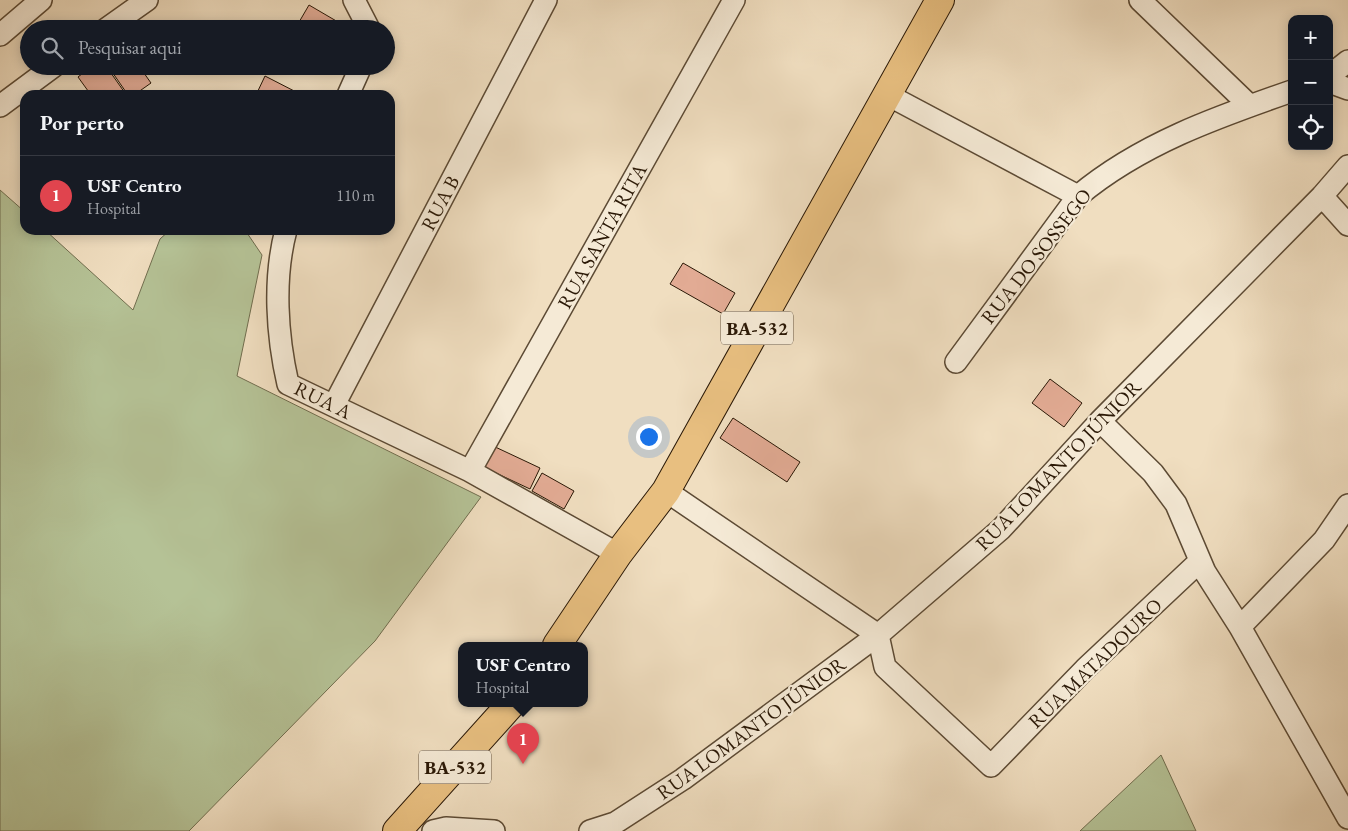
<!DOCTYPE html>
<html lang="pt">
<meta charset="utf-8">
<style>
body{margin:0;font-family:"EB Garamond",serif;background:#242831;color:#f1f3f6}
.controls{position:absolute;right:15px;top:15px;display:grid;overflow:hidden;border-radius:10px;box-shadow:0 2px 12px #0003}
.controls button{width:45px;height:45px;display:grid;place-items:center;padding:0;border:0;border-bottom:1px solid #363941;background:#171b24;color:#f1f3f6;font:25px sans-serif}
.you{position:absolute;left:648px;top:436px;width:18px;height:18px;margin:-12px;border:4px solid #fff;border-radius:50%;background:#1a73e8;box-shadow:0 0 0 8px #1a73e833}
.badge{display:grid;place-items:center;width:32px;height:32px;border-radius:50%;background:#c59692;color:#fff;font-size:16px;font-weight:700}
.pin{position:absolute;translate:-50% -41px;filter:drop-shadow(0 1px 2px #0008)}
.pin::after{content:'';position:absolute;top:26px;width:18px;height:15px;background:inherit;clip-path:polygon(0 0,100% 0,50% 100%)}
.popup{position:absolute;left:458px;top:642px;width:130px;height:65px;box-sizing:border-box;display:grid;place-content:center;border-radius:10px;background:#171b24;filter:drop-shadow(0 1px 4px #0005);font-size:16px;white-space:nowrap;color:#9ea1a6}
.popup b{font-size:19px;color:#f1f3f6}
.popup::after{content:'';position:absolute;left:50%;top:100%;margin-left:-10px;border:10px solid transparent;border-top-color:#171b24}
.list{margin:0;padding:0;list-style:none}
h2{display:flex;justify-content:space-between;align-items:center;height:65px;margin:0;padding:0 20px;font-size:21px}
h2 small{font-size:16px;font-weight:400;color:#9ea1a6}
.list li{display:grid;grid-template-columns:32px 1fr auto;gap:15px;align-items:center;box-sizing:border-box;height:80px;padding:0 20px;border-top:1px solid #363941}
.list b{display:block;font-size:19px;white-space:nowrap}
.list p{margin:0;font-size:16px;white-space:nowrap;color:#9ea1a6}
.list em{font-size:16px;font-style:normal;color:#9ea1a6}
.icon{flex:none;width:28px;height:28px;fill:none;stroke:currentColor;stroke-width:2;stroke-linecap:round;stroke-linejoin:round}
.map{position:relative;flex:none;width:1348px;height:831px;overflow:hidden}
.search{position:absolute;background:#171b24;box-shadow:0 2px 12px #0003;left:20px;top:20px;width:375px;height:55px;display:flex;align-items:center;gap:12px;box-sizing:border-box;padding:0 18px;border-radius:28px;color:#9ea1a6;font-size:19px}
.panel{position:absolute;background:#171b24;box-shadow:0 2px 12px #0003;left:20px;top:90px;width:375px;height:145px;border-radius:15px}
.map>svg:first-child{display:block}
</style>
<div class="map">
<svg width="1348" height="831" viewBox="0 0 1348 831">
<rect width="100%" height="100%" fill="#f0dec0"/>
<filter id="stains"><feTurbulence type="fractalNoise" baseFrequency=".004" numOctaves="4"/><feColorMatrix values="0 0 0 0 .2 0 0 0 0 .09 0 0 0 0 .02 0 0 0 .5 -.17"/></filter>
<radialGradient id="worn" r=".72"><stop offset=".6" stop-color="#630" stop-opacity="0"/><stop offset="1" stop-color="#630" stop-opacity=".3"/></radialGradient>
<path fill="#b5c296" stroke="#706d4e" d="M0,190L25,212V230H45L133,310L160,239L170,230H245L262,255L237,376L481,497L375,641L189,831H0Z
M1161,755L1196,831H1080Z"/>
<path fill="#e2ab94" stroke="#2a1806" d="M309,5L350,29H295Z
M92,66H106L125,93L91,95L78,77Z
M108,66H139L151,83L134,95H128Z
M265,76L302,95H256Z
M683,263L735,293L723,314L670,284Z
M1050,379L1082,403L1064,427L1032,403Z
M733,418L800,462L787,482L720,438Z
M491,445L540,468L530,489L481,466Z
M542,473L574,491L564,509L532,491Z"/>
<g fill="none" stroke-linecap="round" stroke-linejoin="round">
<defs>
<path id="minor" d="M354,0L369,29
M1140,0L1249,105
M106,29L147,0
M0,35L41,0
M1329,76L1348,61
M1329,82L1348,89
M886,94L1078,196
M348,95L361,66
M0,106L54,66
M1322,196L1348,225
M286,230C273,279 277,336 288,384L470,471L618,554
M956,362L1078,196C1140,144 1217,117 1292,91
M334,405L546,0
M1100,421L1153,473L1176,504L1205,572L1240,627L1348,818
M470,471L734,0
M666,491L878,635L885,667L991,766L1085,669L1200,561
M1240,627L1324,540L1348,505
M433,831L446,828L494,831
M590,831L615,823L683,779L878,635L1001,529L1100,421L1322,196L1348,166"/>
<path id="primary" d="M557,645L618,554L666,491L940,0
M397,831L512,703"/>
</defs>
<use href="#minor" stroke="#5c4a34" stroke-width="24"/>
<use href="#primary" stroke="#2a1806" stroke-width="30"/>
<use href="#minor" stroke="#f5ead6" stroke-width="21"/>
<use href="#primary" stroke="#e8bf80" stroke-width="28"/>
</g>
<g text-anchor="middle" stroke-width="4.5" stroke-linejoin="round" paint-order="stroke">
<g fill="#f5ead6" stroke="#675744" stroke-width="1">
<rect x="721" y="311.5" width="72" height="33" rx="4"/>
<rect x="419" y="750.5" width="72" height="33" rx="4"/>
</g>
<g font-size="19" font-weight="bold" fill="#2a1806">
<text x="757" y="335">BA-532</text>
<text x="455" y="774">BA-532</text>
</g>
<g font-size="20" fill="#2a1806" stroke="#f5ead6">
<text transform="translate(440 203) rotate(-62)" y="7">RUA B</text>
<text transform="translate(602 236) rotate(-61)" y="7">RUA SANTA RITA</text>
<text transform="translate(1036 256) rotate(-52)" y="7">RUA DO SOSSEGO</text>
<text transform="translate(323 400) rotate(26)" y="7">RUA A</text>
<text transform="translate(1058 465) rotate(-46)" y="7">RUA LOMANTO JÚNIOR</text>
<text transform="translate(1095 663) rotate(-44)" y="7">RUA MATADOURO</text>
<text transform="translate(751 728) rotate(-36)" y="7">RUA LOMANTO JÚNIOR</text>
</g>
</g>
<rect width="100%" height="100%" filter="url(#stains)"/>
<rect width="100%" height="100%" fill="url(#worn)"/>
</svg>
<div class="controls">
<button>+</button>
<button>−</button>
<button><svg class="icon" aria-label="locate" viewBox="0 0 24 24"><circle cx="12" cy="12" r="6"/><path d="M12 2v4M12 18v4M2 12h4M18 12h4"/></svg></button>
</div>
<div class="you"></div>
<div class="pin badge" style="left:523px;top:764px;background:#e0444e">1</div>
<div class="popup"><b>USF Centro</b>Hospital</div>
<div class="search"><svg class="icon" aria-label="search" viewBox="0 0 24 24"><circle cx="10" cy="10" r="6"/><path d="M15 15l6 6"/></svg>Pesquisar aqui</div>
<section class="panel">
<h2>Por perto<small></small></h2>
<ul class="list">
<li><span class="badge" style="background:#e0444e">1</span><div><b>USF Centro</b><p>Hospital</p></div><em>110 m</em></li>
</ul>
</section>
</div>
